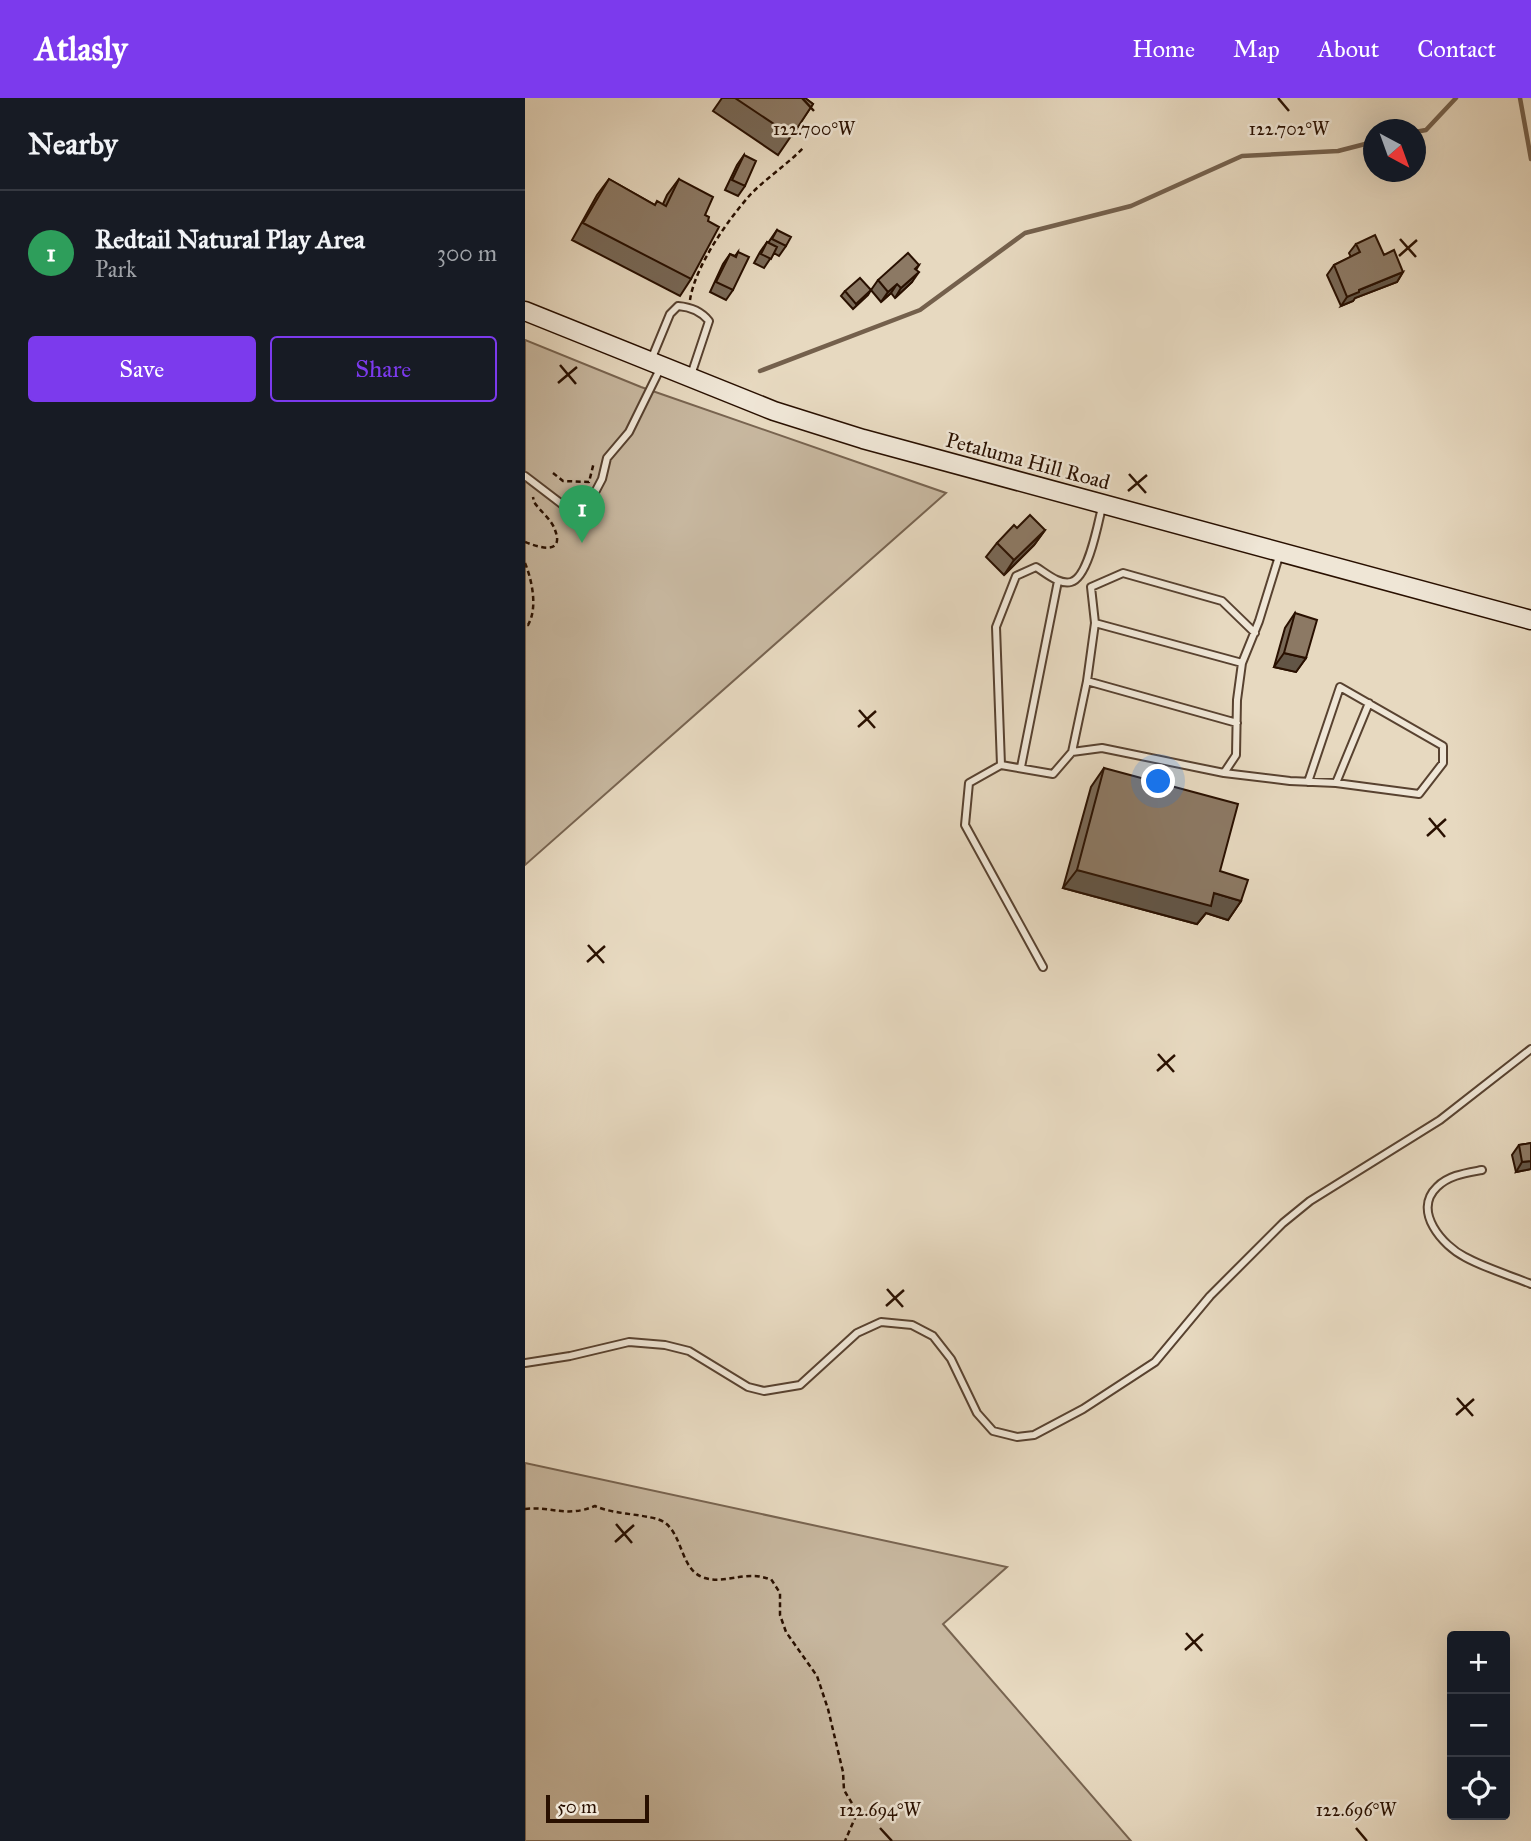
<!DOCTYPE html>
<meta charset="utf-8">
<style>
body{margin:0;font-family:"IM FELL Great Primer",serif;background:#20242c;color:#f1f3f6}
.controls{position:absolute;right:21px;bottom:21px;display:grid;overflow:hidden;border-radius:7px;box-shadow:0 7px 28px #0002}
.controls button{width:63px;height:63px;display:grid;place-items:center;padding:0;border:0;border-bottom:2px solid #363941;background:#171b24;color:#f1f3f6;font:35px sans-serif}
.compass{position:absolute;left:838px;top:21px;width:63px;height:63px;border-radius:50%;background:#171b24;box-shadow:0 7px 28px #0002;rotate:139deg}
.scale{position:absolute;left:21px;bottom:18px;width:103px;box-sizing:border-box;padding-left:7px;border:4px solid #291000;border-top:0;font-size:19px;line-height:24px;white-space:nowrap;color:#291000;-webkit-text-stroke:5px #efe6d6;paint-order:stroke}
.you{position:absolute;left:634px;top:684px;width:24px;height:24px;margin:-18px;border:5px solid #fff;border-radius:50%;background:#1a73e8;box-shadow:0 0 0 10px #1a73e833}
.badge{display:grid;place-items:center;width:46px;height:46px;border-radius:50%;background:#7c3aed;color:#fff;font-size:23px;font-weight:700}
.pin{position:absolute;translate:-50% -58px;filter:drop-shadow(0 2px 4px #0008)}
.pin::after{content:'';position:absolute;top:37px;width:24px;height:21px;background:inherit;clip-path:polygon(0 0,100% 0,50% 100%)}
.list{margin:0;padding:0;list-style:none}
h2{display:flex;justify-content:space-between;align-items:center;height:91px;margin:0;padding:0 28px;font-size:30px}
h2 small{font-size:23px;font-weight:400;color:#9ea1a6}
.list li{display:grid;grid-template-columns:46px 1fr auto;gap:21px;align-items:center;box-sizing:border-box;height:126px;padding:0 28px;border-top:2px solid #363941}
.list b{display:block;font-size:26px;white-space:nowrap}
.list p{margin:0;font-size:23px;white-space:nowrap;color:#9ea1a6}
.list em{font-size:23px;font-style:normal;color:#9ea1a6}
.actions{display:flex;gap:14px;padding:21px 28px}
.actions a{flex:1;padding:16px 0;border:2px solid #7c3aed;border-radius:7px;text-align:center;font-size:24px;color:#7c3aed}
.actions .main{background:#7c3aed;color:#fff}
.icon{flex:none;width:38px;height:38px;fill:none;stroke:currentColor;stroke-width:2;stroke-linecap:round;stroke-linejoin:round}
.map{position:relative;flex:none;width:1006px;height:1743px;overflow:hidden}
header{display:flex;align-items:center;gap:42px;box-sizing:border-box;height:98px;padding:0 35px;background:#7c3aed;color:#fff}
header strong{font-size:33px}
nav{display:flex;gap:38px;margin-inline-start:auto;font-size:24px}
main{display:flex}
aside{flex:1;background:#171b24}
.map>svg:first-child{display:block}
</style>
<header>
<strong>Atlasly</strong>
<nav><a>Home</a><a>Map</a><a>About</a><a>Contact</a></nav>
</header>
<main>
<aside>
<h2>Nearby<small></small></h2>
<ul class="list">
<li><span class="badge" style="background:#2e9e5b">1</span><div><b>Redtail Natural Play Area</b><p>Park</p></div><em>300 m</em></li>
</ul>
<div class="actions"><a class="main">Save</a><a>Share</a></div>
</aside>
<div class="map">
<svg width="1006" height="1743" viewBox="0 0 1006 1743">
<rect width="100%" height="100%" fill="#e7d9c0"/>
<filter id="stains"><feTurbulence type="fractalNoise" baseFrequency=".00286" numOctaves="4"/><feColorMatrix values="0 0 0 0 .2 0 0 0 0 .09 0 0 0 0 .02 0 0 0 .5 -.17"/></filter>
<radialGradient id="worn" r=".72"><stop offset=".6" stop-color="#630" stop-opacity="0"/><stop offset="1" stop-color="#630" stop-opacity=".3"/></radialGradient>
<path fill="#c7b79f" stroke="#786450" stroke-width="2" d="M0,242L116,289L421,395L0,767Z
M0,1365L482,1469L418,1526L606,1743H0Z"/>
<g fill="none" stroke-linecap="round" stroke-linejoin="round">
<path stroke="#74604c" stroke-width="4.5" d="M995,0L1006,61
M890,34L901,32L931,0
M235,273L395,212L500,135L606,108L717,58L813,53L848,44"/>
<defs>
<path id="lane" d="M126,262L145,216L153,208C166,209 176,213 184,223L166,277
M0,378L38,407L58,406L67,400L77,381L82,360L104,334L136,269
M577,409C573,426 563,480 546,484C534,487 521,475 511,469L491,478L471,529L476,667L528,676L547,654L577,650L699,675L711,657L712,602L717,565L734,523L755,455
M570,525L566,489L598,475L697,503L730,535
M712,625L562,583L570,525L717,565
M547,654L562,583
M476,667L444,685L440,727L518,869
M496,669L533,483
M699,675L765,683L811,685L894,696L918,665V648L815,589L783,684
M811,685L844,605
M957,1072C941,1075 924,1077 912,1089C887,1113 918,1148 940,1159C960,1170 984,1177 1006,1186
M0,1265L45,1258L104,1244L140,1247L164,1253L223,1289L239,1293L275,1287L332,1235L356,1224L387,1227L408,1238L426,1261L452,1315L468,1333L492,1339L509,1337L558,1311L630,1264L685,1198L758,1125L785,1103L915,1022L1006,951"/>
<path id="secondary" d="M0,213L249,313L338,341L1006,522"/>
</defs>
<use href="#lane" stroke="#584230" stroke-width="10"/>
<use href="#secondary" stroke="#291000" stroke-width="21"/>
<path stroke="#291000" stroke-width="2.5" stroke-dasharray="5 3.5" stroke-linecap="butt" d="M165,202C170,168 203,122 225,97C241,80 262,67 279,49
M28,375L38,383L64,384L69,364
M0,444C12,449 40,458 30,432C27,422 15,413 9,404L8,399
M0,465C7,482 13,510 3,527L0,526
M0,1411C27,1408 41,1420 70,1408C89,1417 126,1416 139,1424C159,1438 155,1473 180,1480C196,1485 214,1477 229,1478C235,1478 240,1480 246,1481L255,1495V1517L261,1534L292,1578L303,1611L318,1674L319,1692L328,1707L330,1720L320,1743"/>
<use href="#lane" stroke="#efe6d6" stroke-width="6"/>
<use href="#secondary" stroke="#efe6d6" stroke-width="18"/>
</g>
<path fill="#786856" stroke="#291000" stroke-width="2" d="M197,0H280L288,6L253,57L188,13Z
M219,57L220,88L213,98L200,92L212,67Z
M84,81L130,107L138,106L142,97L154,81L180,117L183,123L166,181L155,198L47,142L72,97Z
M252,132L261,148L254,158L249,155L239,170L229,165L235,154L242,144L243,145Z
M831,146L859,157L878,174L872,184L830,200L828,203L816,208L802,177L809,167L826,159L824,155Z
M213,154L208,192L201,202L185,194L198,166L205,156L210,158Z
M394,167L391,172L387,184L370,200L366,195L356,204L346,192L343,197L328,211L316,198L320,193L346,192L353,182Z
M492,430L520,432L509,447L479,477L461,459L472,445Z
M770,515L781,560L771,574L749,569L760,530Z
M579,670L695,773L716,803L703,822L681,815L672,826L538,790L566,689Z
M1006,1045V1071L991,1074L987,1057L994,1047Z"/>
<path fill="#625546" stroke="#291000" stroke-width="2" d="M394,174L387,184L370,200L376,190Z
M878,174L872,184L830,200L828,203L816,208L822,199L834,192Z
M372,186L366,195L356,204L363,194Z
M520,432L509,447L479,477L489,462Z
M759,555L781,560L771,574L749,569Z
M552,772L689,795L716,803L703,822L681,815L672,826L538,790Z
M1006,1063V1071L991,1074L997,1064Z"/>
<path fill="#8c7964" stroke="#291000" stroke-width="2" d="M210,0H280L288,6L267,38Z
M219,57L231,63L220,88L207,82Z
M84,81L130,107L132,103L141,108L154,81L188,99L180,117L184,119L183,123L194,129L166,181L58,125Z
M252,132L266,139L261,148L247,141Z
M850,137L859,157L869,152L878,174L834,192V194L822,199L809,167L835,154L831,146Z
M242,144L252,149L246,161L236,156Z
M213,154L224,159L208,192L191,184L205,156L211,159Z
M383,155L394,167L390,171L394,174L376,190L372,186L363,194L353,182Z
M335,180L346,192L331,206L320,193Z
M505,417L520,432L489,462L472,445L489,427L492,430Z
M770,515L792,522L781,560L759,555Z
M579,670L713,706L695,773L723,782L716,803L689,795L686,808L552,772Z
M1006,1045V1063L997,1064L994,1047Z"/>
<path fill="none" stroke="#291000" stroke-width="2.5" d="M277,0L289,13M753,0L764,13M875,141L891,159M874,158L892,142M35,267L51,286M33,285L52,269M604,376L621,395M603,393L622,377M334,612L350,630M333,629L351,613M904,720L920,739M902,738L921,721M63,847L79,865M62,864L80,848M633,956L649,974M632,973L650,957M362,1191L378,1209M361,1208L379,1192M932,1300L948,1318M931,1317L949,1301M91,1426L107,1445M90,1444L109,1427M661,1535L677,1553M660,1552L678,1536M355,1730L367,1743M831,1730L842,1743"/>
<g text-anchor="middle" stroke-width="5" stroke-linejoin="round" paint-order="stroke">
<g font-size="21" fill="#291000" stroke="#efe6d6">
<text transform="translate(503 363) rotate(15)" y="7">Petaluma Hill Road</text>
</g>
</g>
<g font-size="18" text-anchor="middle" fill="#291000" stroke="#efe6d6" stroke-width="5" stroke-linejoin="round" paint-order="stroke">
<text x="289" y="37">122.700°W</text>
<text x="764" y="37">122.702°W</text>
<text x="355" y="1718">122.694°W</text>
<text x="831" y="1718">122.696°W</text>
</g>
<rect width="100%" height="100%" filter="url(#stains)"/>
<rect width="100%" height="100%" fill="url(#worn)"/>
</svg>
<div class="controls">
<button>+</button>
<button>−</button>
<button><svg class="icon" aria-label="locate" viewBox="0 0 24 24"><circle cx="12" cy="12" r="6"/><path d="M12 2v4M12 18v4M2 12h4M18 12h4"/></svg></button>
</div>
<svg class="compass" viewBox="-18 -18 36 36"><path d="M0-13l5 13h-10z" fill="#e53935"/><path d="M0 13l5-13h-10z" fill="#9ea1a6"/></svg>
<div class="scale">50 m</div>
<div class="you"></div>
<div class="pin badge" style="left:57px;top:445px;background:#2e9e5b">1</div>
</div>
</main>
